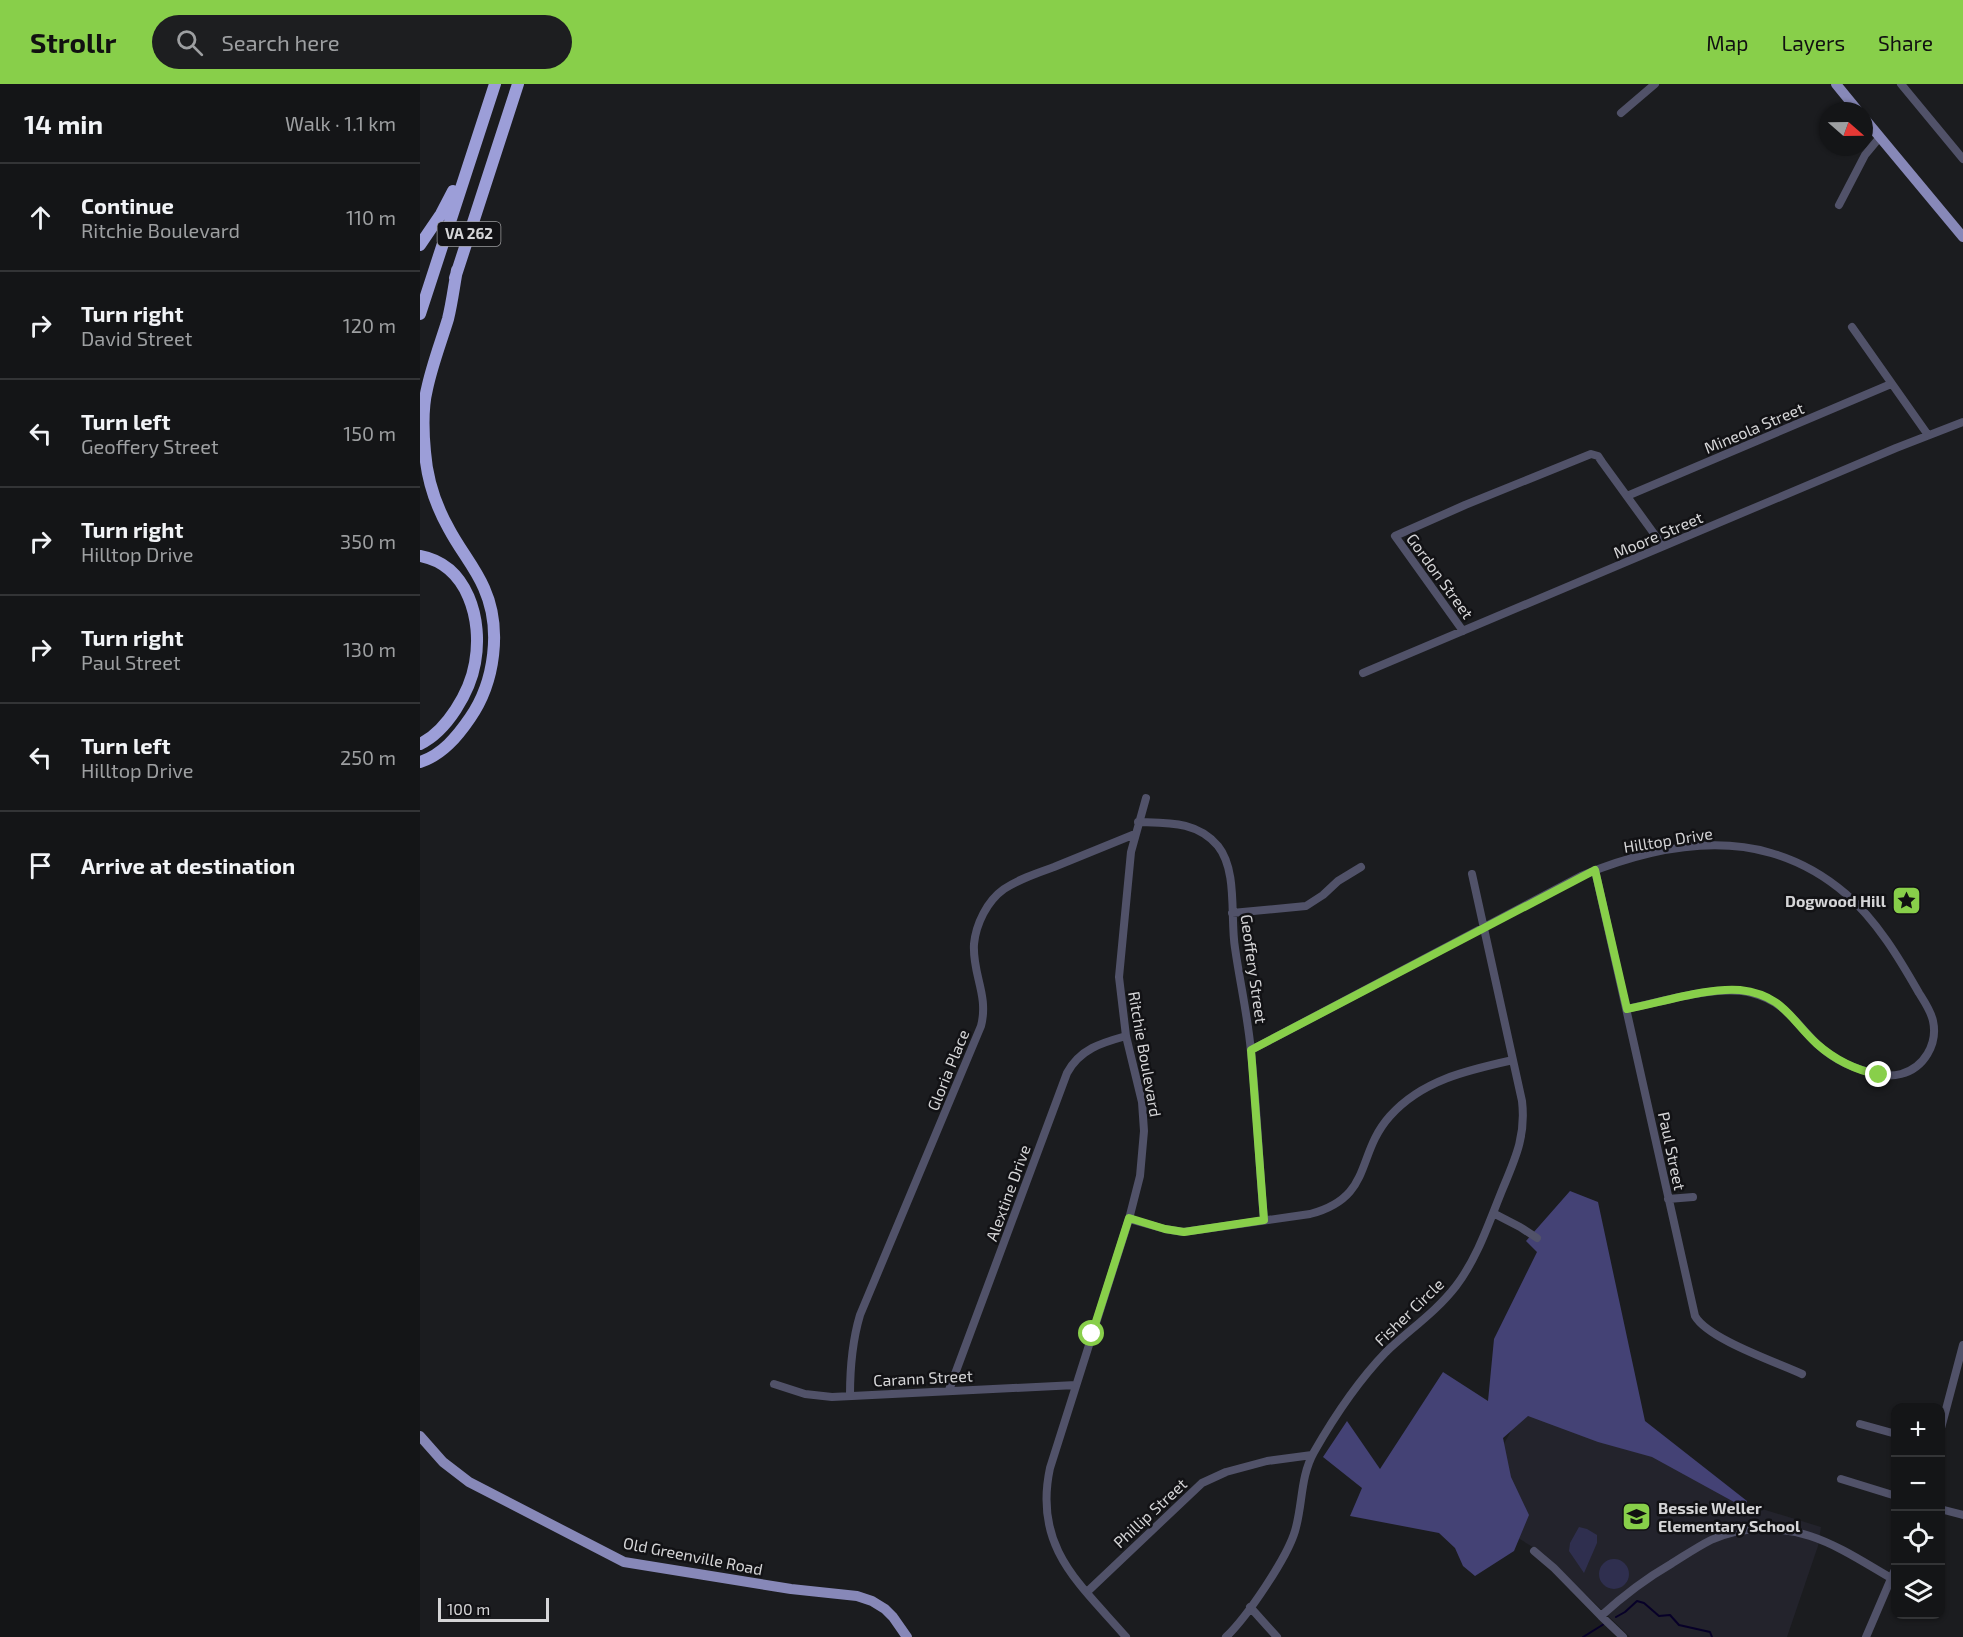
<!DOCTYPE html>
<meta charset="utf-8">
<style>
body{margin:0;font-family:"Exo 2",sans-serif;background:#1d1e20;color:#f1f3f6}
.controls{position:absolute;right:18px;bottom:18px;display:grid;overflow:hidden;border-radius:12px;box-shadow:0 2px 4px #0004}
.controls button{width:54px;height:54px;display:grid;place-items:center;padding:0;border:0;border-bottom:2px solid #333436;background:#141517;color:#f1f3f6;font:30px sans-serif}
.compass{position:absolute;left:1399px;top:18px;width:54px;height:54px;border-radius:50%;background:#141517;box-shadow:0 2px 4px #0004;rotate:110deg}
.scale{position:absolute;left:18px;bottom:15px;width:111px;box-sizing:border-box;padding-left:6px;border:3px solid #d5d5d7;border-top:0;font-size:16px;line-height:21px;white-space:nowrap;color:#d5d5d7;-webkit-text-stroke:4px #121215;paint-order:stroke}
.stop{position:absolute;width:18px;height:18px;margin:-14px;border:4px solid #88cf4a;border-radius:50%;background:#fff}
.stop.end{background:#88cf4a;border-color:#fff;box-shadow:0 2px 6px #0008}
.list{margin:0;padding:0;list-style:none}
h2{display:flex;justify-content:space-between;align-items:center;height:78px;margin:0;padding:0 24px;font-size:26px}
h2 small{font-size:20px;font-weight:400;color:#9d9fa1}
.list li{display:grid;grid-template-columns:39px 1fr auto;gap:18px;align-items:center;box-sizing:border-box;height:108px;padding:0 24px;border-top:2px solid #333436}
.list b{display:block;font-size:22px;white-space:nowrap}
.list p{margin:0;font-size:20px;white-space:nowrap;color:#9d9fa1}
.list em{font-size:20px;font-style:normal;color:#9d9fa1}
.icon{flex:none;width:33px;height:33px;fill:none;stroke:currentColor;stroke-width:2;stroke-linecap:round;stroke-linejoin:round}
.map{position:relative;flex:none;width:1543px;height:1553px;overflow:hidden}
header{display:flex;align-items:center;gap:36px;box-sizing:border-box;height:84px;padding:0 30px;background:#88cf4a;color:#111}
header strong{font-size:28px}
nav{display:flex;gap:33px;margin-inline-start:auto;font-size:21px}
.search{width:420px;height:54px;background:#1d1e20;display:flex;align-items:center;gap:15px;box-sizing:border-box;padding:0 21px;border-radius:33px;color:#9d9fa1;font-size:22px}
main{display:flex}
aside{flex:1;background:#141517}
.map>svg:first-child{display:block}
</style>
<header>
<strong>Strollr</strong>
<div class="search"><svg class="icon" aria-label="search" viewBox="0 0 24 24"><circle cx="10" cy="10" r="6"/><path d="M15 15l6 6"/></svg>Search here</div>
<nav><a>Map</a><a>Layers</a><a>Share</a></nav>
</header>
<main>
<aside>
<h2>14 min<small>Walk · 1.1 km</small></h2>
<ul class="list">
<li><svg class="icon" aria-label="ahead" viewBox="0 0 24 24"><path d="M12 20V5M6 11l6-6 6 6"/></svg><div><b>Continue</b><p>Ritchie Boulevard</p></div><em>110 m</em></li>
<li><svg class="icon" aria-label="right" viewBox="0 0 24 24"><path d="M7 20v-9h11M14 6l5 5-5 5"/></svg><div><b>Turn right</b><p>David Street</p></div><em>120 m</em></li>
<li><svg class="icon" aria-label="left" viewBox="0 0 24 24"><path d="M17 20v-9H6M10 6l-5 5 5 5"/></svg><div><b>Turn left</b><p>Geoffery Street</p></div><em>150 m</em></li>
<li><svg class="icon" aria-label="right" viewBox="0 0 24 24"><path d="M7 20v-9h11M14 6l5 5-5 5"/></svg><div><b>Turn right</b><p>Hilltop Drive</p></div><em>350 m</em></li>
<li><svg class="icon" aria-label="right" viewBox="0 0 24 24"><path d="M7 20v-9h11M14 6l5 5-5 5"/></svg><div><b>Turn right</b><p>Paul Street</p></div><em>130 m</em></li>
<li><svg class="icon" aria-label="left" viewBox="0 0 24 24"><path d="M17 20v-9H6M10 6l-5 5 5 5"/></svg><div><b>Turn left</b><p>Hilltop Drive</p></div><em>250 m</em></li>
<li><svg class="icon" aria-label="arrive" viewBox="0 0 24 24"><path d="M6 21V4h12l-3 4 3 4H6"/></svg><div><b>Arrive at destination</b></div></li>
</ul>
</aside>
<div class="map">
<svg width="1543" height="1553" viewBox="0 0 1543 1553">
<rect width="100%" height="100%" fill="#1b1c1f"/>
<path fill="#23232c" d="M1107,1319L1236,1370L1288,1400L1329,1421L1401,1443L1398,1462L1367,1553H1210L1124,1470L1048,1423Z"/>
<path fill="#2f2f4f" d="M1159,1443L1167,1445L1177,1451V1459L1164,1489L1149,1467L1150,1459Z
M1179 1490a15 15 0 1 1 30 0a15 15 0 1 1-30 0Z"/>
<path fill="#444275" d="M1150,1107L1178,1118L1225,1337L1327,1417L1325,1424L1232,1373L1178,1358L1108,1332L1083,1354L1091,1393L1109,1431L1094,1467L1055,1492L1043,1482L1035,1464L1019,1449L930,1432L942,1404L903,1373L927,1337L960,1385L1023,1288L1068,1317L1074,1255L1117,1168L1106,1157Z"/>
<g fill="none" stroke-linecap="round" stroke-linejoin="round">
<path stroke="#070028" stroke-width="2" d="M1196,1533L1205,1528L1217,1517L1224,1519L1239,1532L1250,1531L1259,1541L1290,1548L1292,1553
M1163,1553L1184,1540"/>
<path stroke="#515269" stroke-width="8" d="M1481,0L1543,75
M1201,29L1235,0
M1419,121L1445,71L1460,53
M1432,243L1508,351
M1207,412L1471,300
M1043,547L975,452L1045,421L1171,370L1178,372L1182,378L1243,462
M943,589L1476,364L1543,338
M718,738C748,739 777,737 798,762C818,787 810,834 815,864C820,899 828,933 831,968C837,1024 839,1080 844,1136
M1175,786L1275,1232C1288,1255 1356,1278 1382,1290
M812,829L886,822L903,811L918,797L941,783
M831,966L1161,792C1219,768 1289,751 1351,769C1379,777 1405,792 1426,810C1457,837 1479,874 1499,909C1504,917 1511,927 1513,937C1518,960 1504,984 1481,990C1470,993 1457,991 1446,987C1427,982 1409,972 1395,958C1374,937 1364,917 1332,909C1297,900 1242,918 1207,925
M1248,1115L1273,1113
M1073,1129L1100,1143L1117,1154
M709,1135L745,1145L763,1148L890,1130C954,1113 935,1071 970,1032C1002,996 1048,986 1093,976
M354,1300L385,1310L412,1313L656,1301
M529,1306L647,989C660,965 681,959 706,952
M430,1311C430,1283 432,1258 440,1231L561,942C569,911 552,890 554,860C556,840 567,817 584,805C599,795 617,789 634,783C661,772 688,761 715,750
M1440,1340L1476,1350
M1520,1348L1543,1261
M1421,1395L1476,1412
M1520,1425L1543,1431
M1114,1467L1134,1484L1181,1532
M667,1508L782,1399L806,1388L847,1377L892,1371
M830,1523L857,1553
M706,1553C659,1499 613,1463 630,1384L709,1135L720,1092L724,1047L722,1018L706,952L699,893L711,768L726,714
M806,1553C827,1533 867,1474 875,1447C883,1420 880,1393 894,1368C914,1333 938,1297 966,1268C989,1246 1016,1228 1036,1202C1058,1173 1069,1138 1083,1104C1096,1073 1106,1051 1102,1017L1052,790
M1203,1553L1181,1532C1204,1511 1225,1495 1251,1480C1264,1472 1277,1463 1291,1456C1321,1442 1358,1442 1390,1452C1418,1461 1445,1479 1471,1494
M1446,1553L1476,1483"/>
<path stroke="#8788b8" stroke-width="10" d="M1416,0L1438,27
M1444,34L1543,153
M0,1352L23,1378L49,1398L204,1478L371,1505L437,1512L452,1517L465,1525L473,1533L487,1553"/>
<path stroke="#9c9ed8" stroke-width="12" d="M0,161L21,130L33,107
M35,194L98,0
M0,230L75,0
M0,472C48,481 63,536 55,579C50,608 27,647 0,660
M0,678C22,671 37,653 50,634C75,598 82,544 64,504C55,483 40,466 29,445C16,422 7,395 5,368C3,347 2,325 7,305C12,281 21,258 28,235C32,219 34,202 37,186"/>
</g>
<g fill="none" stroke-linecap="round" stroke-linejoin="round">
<path stroke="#88cf4a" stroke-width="8" d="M672,1250L709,1134L745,1145L764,1148L844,1136L831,966L1175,786L1207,925C1239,919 1289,903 1320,906C1363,911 1370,935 1397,960C1415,976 1436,986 1459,991"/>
</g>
<defs>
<symbol id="sight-square" viewBox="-11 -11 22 22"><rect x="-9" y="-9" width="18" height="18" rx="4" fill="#88cf4a" stroke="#121215"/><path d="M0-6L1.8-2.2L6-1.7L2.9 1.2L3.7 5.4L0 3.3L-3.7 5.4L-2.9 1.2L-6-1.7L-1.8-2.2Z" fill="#111"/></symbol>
<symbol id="school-square" viewBox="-11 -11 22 22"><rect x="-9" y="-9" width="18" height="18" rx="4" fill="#88cf4a" stroke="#121215"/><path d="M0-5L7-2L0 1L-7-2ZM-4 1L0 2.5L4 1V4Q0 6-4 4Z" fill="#111"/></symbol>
</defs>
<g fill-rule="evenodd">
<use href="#sight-square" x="1470" y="800" width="33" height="33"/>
<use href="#school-square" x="1200" y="1416" width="33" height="33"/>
</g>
<g text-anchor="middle" stroke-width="5" stroke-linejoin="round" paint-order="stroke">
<rect fill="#121215" stroke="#9a9a9d" stroke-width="1.5" x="17.5" y="138" width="63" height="24" rx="4.5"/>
<g font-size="15" font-weight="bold" fill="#d5d5d7">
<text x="49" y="155">VA 262</text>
</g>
<g font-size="16" fill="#d5d5d7" stroke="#121215">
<text transform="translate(1334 344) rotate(-23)" y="6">Mineola Street</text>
<text transform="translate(1238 451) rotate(-23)" y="6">Moore Street</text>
<text transform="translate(1020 492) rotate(54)" y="6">Gordon Street</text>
<text transform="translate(1248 756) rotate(-9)" y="6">Hilltop Drive</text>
<text transform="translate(834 885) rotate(82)" y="6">Geoffery Street</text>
<text transform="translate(725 970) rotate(80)" y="6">Ritchie Boulevard</text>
<text transform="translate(528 986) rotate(-68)" y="6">Gloria Place</text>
<text transform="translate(1252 1067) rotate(78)" y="6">Paul Street</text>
<text transform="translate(588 1109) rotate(-70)" y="6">Alextine Drive</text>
<text transform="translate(989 1228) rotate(-44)" y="6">Fisher Circle</text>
<text transform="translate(503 1294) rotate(-3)" y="6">Carann Street</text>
<text transform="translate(730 1429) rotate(-43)" y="6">Phillip Street</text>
<text transform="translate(273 1472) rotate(11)" y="6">Old Greenville Road</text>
</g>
<g font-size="16" font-weight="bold" fill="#d5d5d7" stroke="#121215" text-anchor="end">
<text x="1466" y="823">Dogwood Hill</text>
<text x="1238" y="1430" text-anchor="start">Bessie Weller<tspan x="1238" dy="18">Elementary School</tspan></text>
</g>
</g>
</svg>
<div class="controls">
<button>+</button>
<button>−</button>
<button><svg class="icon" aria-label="locate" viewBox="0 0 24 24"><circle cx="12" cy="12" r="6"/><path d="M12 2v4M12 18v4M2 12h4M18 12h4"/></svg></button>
<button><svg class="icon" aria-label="layers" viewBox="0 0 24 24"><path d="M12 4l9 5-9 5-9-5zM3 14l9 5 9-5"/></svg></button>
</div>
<svg class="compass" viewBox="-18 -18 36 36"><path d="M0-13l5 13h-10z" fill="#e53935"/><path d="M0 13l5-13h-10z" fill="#9d9fa1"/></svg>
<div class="scale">100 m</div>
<div class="stop" style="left:672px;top:1250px"></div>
<div class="stop end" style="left:1459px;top:991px"></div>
</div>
</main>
